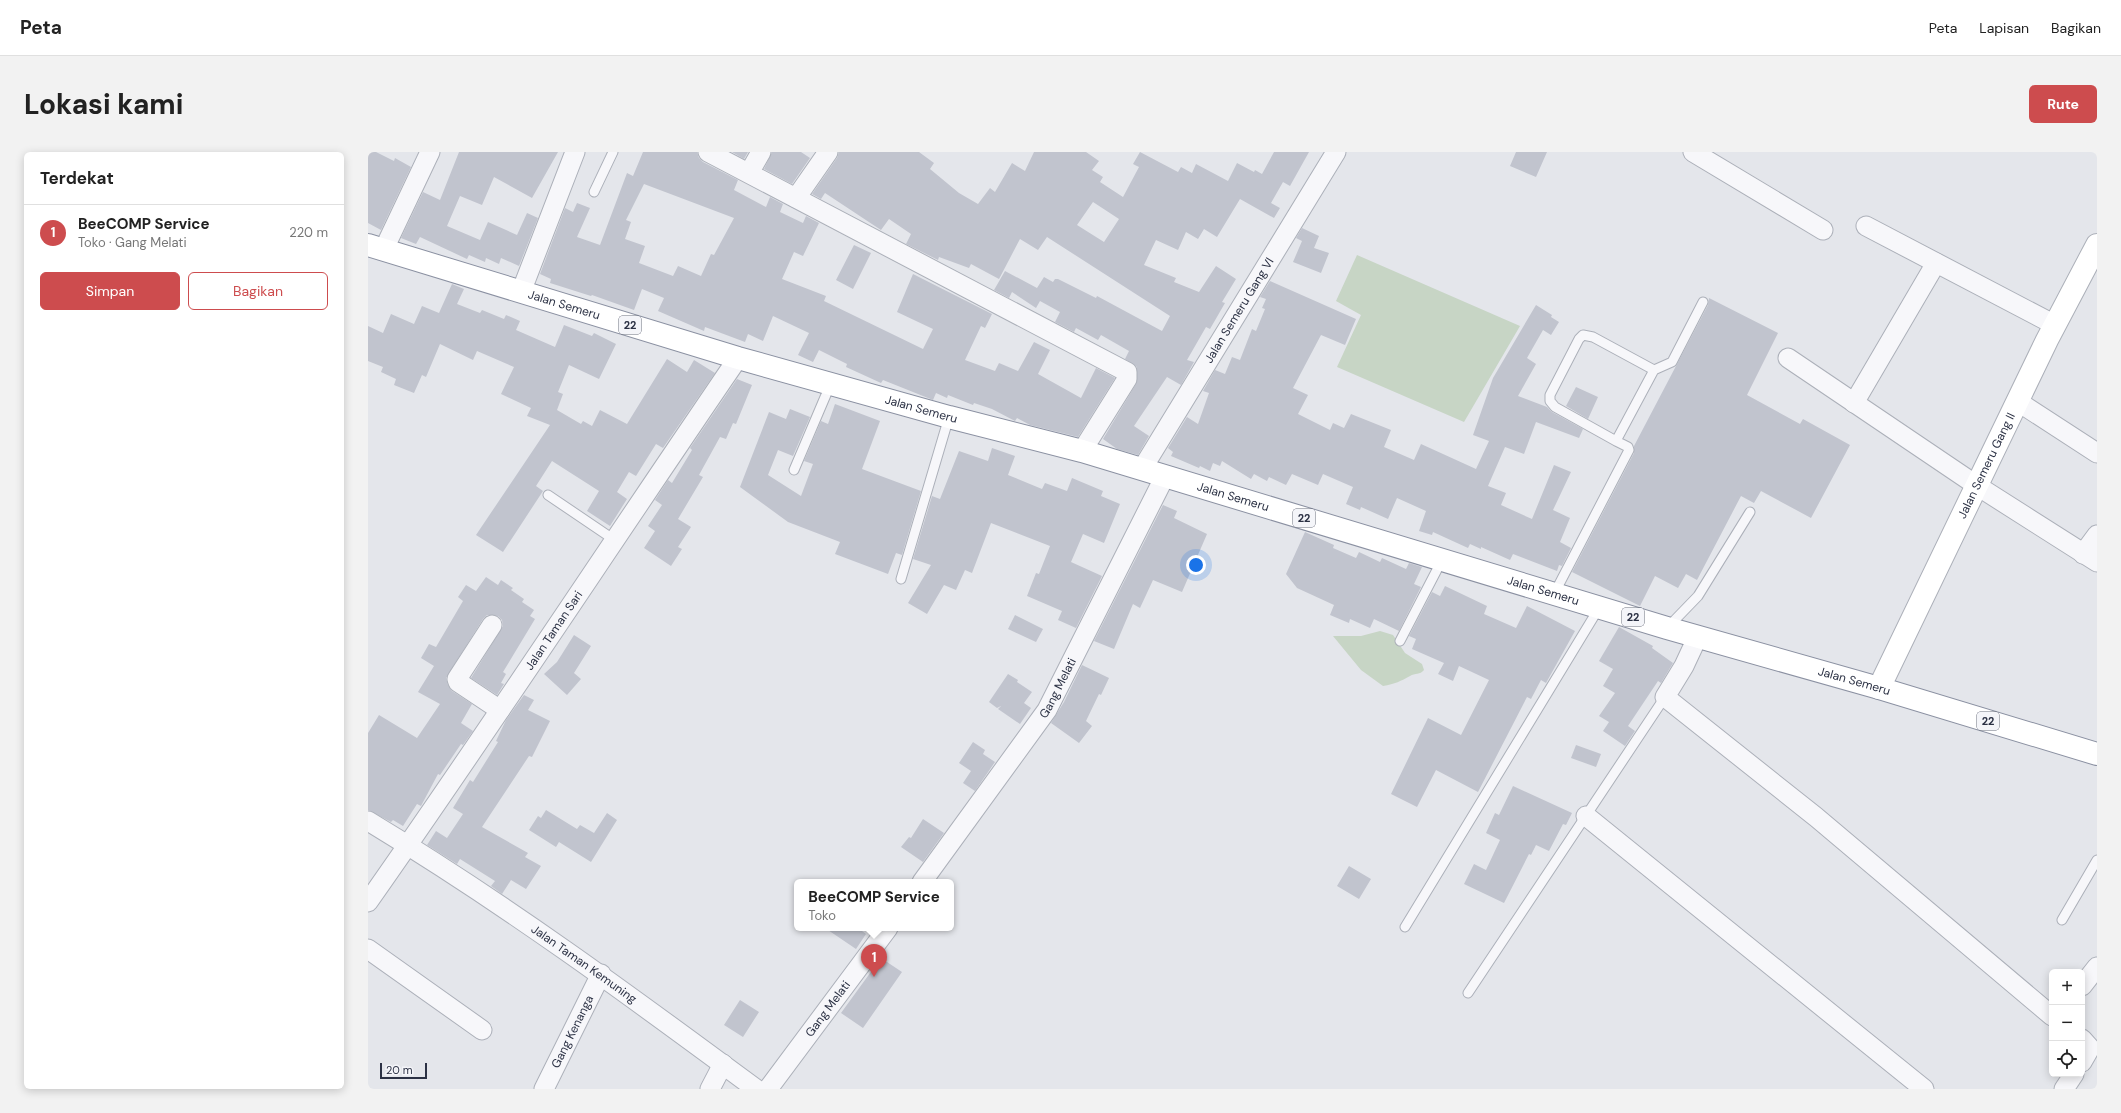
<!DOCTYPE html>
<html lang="id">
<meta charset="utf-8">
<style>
body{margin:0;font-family:"DM Sans",sans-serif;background:#f2f2f2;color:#222}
.controls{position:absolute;right:12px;bottom:12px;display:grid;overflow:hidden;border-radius:6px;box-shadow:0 2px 10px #0003}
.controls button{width:36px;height:36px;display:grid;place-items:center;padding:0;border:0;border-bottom:1px solid #e0e0e0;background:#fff;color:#222;font:20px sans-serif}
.scale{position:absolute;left:12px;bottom:10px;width:47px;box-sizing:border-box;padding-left:4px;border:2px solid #2b3144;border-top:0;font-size:11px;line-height:14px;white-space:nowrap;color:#2b3144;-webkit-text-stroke:3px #f4f5f9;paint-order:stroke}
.you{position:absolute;left:828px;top:413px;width:14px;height:14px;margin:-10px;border:3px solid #fff;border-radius:50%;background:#1a73e8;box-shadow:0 0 0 6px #1a73e833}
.badge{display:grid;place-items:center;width:26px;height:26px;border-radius:50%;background:#cd4c4e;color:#fff;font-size:13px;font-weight:700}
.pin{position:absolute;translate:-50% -33px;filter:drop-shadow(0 1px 2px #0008)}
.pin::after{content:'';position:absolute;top:21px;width:14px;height:12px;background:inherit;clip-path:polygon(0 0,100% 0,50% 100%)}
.popup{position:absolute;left:426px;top:727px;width:160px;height:52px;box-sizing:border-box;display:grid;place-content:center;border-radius:6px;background:#fff;filter:drop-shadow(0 1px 3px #0005);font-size:13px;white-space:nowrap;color:#767676}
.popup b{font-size:15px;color:#222}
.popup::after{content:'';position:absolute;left:50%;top:100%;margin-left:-8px;border:8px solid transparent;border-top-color:#fff}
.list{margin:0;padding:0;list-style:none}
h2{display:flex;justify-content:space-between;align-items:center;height:52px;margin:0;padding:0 16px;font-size:17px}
h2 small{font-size:13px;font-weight:400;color:#767676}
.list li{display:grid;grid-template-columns:26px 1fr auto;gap:12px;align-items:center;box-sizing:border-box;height:56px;padding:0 16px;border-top:1px solid #e0e0e0}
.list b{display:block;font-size:15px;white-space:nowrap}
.list p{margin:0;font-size:13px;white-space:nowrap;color:#767676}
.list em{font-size:13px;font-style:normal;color:#767676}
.actions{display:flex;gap:8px;padding:12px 16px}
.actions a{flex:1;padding:9px 0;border:1px solid #cd4c4e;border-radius:6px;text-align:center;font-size:14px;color:#cd4c4e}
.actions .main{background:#cd4c4e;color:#fff}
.icon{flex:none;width:22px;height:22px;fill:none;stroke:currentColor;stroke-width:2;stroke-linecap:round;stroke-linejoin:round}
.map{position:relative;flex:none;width:1729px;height:937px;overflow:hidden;border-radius:6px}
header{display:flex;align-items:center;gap:24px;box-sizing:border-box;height:56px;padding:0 20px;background:#fff;border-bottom:1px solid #e0e0e0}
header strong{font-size:19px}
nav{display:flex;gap:22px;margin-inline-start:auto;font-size:14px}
.intro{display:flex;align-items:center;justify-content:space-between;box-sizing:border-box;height:96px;padding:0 24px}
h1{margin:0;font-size:28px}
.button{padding:10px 18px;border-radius:6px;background:#cd4c4e;color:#fff;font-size:14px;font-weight:700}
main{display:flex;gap:24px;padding:0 24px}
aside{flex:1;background:#fff;border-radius:6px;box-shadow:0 2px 10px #0003}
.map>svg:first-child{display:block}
</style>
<header>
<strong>Peta</strong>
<nav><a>Peta</a><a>Lapisan</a><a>Bagikan</a></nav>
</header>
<div class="intro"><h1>Lokasi kami</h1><a class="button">Rute</a></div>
<main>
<aside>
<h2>Terdekat<small></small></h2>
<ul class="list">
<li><span class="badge">1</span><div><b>BeeCOMP Service</b><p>Toko · Gang Melati</p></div><em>220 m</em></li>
</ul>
<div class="actions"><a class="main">Simpan</a><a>Bagikan</a></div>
</aside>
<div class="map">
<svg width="1729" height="937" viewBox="0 0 1729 937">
<rect width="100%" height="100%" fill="#e4e6eb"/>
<path fill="#c7d5c5" d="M989,103L1152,174L1096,270L969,215L993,163L968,149Z
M1012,479L1025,483L1037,501L1054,512L1056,518C1052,523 1047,521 1042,524C1033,529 1027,532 1015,534L993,518L965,484H993Z"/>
<path fill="#c1c4ce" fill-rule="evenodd" d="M0,0H8L26,9L27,6L43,15L13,78L0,71Z
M91,0H190L164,46L126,25L114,53L92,44L79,74L112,88L120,70L149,83L159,61L170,66L151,114L133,106L131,112L118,106L117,110L101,103L99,107L52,85L48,92L33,86L55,40L72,48Z
M275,0H329L331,6L335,10L370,28L366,38L398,55L402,45L415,52L412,60L435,71L438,64L451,71L435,104L426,100L414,127L458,144L456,149L555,197L565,177L529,160L545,122L624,162L617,176L613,174L597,208L627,219L631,211L650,219L666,190L682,198L670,222L713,246L728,216L747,226L710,285L662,273L649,266L647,269L624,257L606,251L605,253L580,243L579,246L568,241L565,248L515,228L513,231L478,215L479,212L451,198L445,210L430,203L441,181L405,164L395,189L380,182L377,190L337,175L336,179L290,159L296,146L274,137L266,158L224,143L223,144L182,131L183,127L172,122L197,56L205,60L209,51L222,56L209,85L232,93L259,21L265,24ZM276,32L366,66L346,103L343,102L333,124L310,114L305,124L271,111L277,94L257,87L263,70L258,68Z
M364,0H380L376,7Z
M404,0H433L442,6L424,32L396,17Z
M471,0H551L566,11L562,17L591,41L610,52L622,36L627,40L644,11L657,19L666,0H718L731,9L724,18L735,25L732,30L755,45L771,15L765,12L772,0L810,20L813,15L824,21L828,12L860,29L869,11L886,20L887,18L894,22L906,0H941L922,34L915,30L903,51L912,56L906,66L872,47L849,85L836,77L830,87L818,80L810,98L788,88L776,113L808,126L806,130L831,140L848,114L868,127L854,150L857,151L842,177L838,175L819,208L826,210L813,233L799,225L766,274L781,284L770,303L749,297L735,287L768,232L769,215L757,207L761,199L733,183L730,188L708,176L706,180L687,170L692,160L672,149L668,156L644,140L641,146L626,138L637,119L669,136L676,125L685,130L687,127H690L728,146L729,144L794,179L802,164L679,85L670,98L652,87L631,127L603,112L601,116L571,105L570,108L538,92L543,82L521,67L513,78L457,41L453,47L444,42L469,6ZM725,50L751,67L736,90L709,73Z
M1148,0H1179L1168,25L1142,14Z
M934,76L951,84L946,96L961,101L953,121L925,110L934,89L928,86Z
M486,93L503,101L485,137L468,128Z
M902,129L988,167L977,193L953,183L925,236L940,243L930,262L962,278L965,271L976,276L983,262L1023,278L1016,295L1046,308L1053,292L1108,317L1121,289L1105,283L1125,226L1168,153L1184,163L1183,165L1191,170L1183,183L1175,178L1159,206L1168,212L1150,244L1179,255L1184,260L1215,277L1211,286L1168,270L1156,302L1137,295L1120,334L1138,341L1133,353L1164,367L1186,313L1203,320L1185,358L1202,366L1192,390L1203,396L1194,414L1191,413L1189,419L1145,402L1142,408L1113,395V397L1102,392L1100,396L1065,380L1064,383L1051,379L1058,359L1029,346L1020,367L993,355L992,358L978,352L985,335L955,322L950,333L924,322L918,333L901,325L899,329L886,322L883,327L854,309L852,314L845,311L842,319L832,314L831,316L803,304L805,300L800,296L819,265L830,272L841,241L835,239L847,218L857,222L864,205L872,208L884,177L888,179L897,157L894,156L898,147L892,145Z
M84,132L96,137L89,152L112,161L114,158L136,167L138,163L152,169L148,178L187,195L196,173L224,184L226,181L248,192L231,227L201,213L190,240L195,242L189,258L213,272L215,269L224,274L232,258L259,272L299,207L319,220L326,208L347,221L295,296L288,292L268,324L261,320L249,340L259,347L242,374L219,359L231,339L184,309L168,334L175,339L135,400L108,383L182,273L159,264L163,256L133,242L146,215L109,199L105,208L72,192L58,225L54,223L46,241L26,233L28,227L13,220L15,215L0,209V174L15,181L23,162L46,172L54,154L71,161Z
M1341,146L1410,181L1379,243L1432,272L1435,267L1482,293L1443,366L1393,339L1386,351L1373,344L1329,428L1318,422L1310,436L1287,424L1272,454L1204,420L1266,301V294L1340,153Z
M369,227L384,233L368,272L365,271L358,287L352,285L331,323L335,325L310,367L323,375L310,395L314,397L303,414L276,396L287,379L280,374L294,353L287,348L300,328L304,331L324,298L322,296Z
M1208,235L1230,245L1220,267L1198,254Z
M467,252L512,269L494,317L553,339L534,403L528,401L520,422L467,402L472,390L420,370L372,335L401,260L418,267L422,257L442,265L425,304L410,298L400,323L433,344L445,312L436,309L453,269L460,272Z
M624,296L647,304L640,323L674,337L677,331L699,339L704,326L735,339L733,344L752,352L736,391L715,382L703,410L734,424L708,476L690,468L694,459L659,444L668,421L671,422L682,394L623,371L604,421L597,418L588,438L576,433L559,462L540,451L563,413L545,407L564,344L572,347L591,299L620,309Z
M795,353L809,359L806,366L839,382L814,440L785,428L772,456L765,452L746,497L726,489Z
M937,380L966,393L965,396L988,406L991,400L1012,410L1014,406L1038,417L1041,411L1054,415L1046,432L1053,435L1031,479L1006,467L1002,476L982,467L981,471L962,463L966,453L929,436L918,422Z
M118,425L130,433L133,428L145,436L143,438L156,447L154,450L166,458L162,464L167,467L135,520L138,522L133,531L136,532L129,543L103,526L135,474L134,468L130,464L119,463L115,467L78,526L80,533L84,539L104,552L93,571L105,579L95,593L93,592L72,623L70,622L53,654L49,652L35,674L25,668L23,670L0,658V581L11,563L49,586L72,552L50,540L66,514L53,506L61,492L68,495L95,449L90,445L98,433L108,439Z
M1077,434L1119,454L1116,462L1148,476L1159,454L1207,479L1178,531L1173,528L1163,547L1159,545L1110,640L1068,618L1049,655L1023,642L1060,566L1093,583L1121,528L1091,514L1085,529L1070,522L1076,511L1044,497L1048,487L1041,484L1064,440L1072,444Z
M647,463L675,477L668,490L640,477Z
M1251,475L1285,494L1284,496L1305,511L1293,531L1290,529L1260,574L1267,579L1257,594L1235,579L1241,570L1231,564L1247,541L1235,534L1245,517L1231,509Z
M206,483L223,494L206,521L213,527L199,543L176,522L189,510Z
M714,513L741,526L733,543L731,542L718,569L724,574L711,591L683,571L696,550Z
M640,522L650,528L649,530L664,540L656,551L663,556L652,572L630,557L633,554L629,556L621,550Z
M156,543L166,548L160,558L182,569L164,605L161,604L114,675L160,701L157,705L173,714L158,737L143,728L134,742L123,734L127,729L92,707L89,712L59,693L68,679L79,686L95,662L85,656L102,628L105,630L130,590L128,589L138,568Z
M605,590L617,598L615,602L627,610L607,639L595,631L603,619L591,611Z
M1208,593L1233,602L1228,615L1203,606Z
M1145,634L1204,661L1198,673L1195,672L1181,699L1168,693L1163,703L1161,702L1136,751L1096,732L1106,712L1118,718L1132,688L1118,681L1127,661L1131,663Z
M178,658L209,677L212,673L226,681L239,661L249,668L223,710L191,690L188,695L161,678L170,664L173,666Z
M555,667L576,681L555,710L533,695L541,685L543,686Z
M981,714L1003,727L991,747L969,734Z
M457,776H490L498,782L488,797Z
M513,806L534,820L495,876L473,861Z
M372,848L391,860L375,885L356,873Z"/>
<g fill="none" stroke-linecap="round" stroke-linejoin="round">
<defs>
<path id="lane" d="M226,40L245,0
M1248,289L1187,255L1182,249V243L1211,187L1215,183L1225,185L1286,218
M426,318L463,231
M180,343L245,387
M533,427L581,265
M1186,442L1261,298L1260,295L1248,289L1286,218L1304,210L1335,150
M1300,475L1330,444L1382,360
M1032,489L1074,408
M1694,768L1729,708
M1037,775L1231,456
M1100,841L1297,545"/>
<g id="street">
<path d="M340,0L759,220V227L714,299"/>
<path d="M1325,0L1455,78"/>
<path d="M381,21L393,0"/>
<path d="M428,46L460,0"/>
<path d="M1498,74L1687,173"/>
<path d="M16,97L62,0"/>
<path d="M153,140L207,0"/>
<path d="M1420,206L1608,333L1729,410"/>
<path d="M1649,249L1729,301"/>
<path d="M1486,251L1568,111"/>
<path id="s1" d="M774,317L968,0"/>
<path d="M1715,402L1729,383"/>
<path d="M124,473L89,527L90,530L132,558"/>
<path d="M1330,484L1316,514L1297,545L1448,665L1684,864"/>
<path d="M1218,664L1556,937"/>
<path id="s2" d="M0,669C136,751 261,843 388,937"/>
<path id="s3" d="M554,730L679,558L797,324"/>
<path id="s4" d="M0,750C126,571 246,387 370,206"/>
<path d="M0,797L114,878"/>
<path d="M1714,834L1729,815"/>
<path d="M1714,887L1722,896L1714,910"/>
<path id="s5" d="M176,937L233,822"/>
<path d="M342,937L355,912"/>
<path id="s6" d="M400,937L520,776"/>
<path d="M1696,937L1706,922"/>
</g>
<g id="secondary">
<path id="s7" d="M1511,536L1679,188L1729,93"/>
</g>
<g id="highway">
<path id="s8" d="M0,93L370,206L581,265L714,299L1299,476L1511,536L1729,602"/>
</g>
</defs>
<use href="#lane" stroke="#acb0b9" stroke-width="11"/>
<use href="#street" stroke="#acb0b9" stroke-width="21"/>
<use href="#secondary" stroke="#acb0b9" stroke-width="24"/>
<use href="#highway" stroke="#8b91a2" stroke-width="24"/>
<use href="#lane" stroke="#f7f7fa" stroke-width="9"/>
<use href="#street" stroke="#f7f7fa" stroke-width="19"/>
<use href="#secondary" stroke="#fff" stroke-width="22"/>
<use href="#highway" stroke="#fff" stroke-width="22"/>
</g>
<g text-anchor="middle" stroke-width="3" stroke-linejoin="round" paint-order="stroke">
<g fill="#f4f5f9" stroke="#676c7a" stroke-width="1">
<rect x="251" y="164" width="22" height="18" rx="3"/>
<rect x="925" y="357" width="22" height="18" rx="3"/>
<rect x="1254" y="456" width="22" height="18" rx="3"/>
<rect x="1609" y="560" width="22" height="18" rx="3"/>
</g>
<g font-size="11" font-weight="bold" fill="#2b3144">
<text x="262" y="177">22</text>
<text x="936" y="370">22</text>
<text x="1265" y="469">22</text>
<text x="1620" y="573">22</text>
</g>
<g font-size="12" fill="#2b3144" stroke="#f4f5f9">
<text dy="4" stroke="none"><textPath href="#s8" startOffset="205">Jalan Semeru</textPath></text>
<text dy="4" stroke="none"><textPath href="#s1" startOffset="186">Jalan Semeru Gang VI</textPath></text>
<text dy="4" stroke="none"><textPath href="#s8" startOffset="577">Jalan Semeru</textPath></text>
<text dy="4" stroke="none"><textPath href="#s7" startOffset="247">Jalan Semeru Gang II</textPath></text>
<text dy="4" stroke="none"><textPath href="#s8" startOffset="901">Jalan Semeru</textPath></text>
<text dy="4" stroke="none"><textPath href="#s8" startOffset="1225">Jalan Semeru</textPath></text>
<text dy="4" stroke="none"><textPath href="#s4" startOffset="329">Jalan Taman Sari</textPath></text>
<text dy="4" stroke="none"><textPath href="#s8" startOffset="1549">Jalan Semeru</textPath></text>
<text dy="4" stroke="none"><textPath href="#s3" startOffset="237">Gang Melati</textPath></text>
<text dy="4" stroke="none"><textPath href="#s2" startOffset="259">Jalan Taman Kemuning</textPath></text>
<text dy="4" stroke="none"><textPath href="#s6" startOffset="100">Gang Melati</textPath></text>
<text dy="4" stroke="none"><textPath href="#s5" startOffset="64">Gang Kenanga</textPath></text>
</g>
</g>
</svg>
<div class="controls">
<button>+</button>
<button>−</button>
<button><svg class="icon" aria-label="locate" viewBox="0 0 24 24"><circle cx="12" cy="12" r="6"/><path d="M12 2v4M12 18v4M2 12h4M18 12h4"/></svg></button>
</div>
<div class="scale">20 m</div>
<div class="you"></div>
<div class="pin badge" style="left:506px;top:825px">1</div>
<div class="popup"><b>BeeCOMP Service</b>Toko</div>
</div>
</main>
